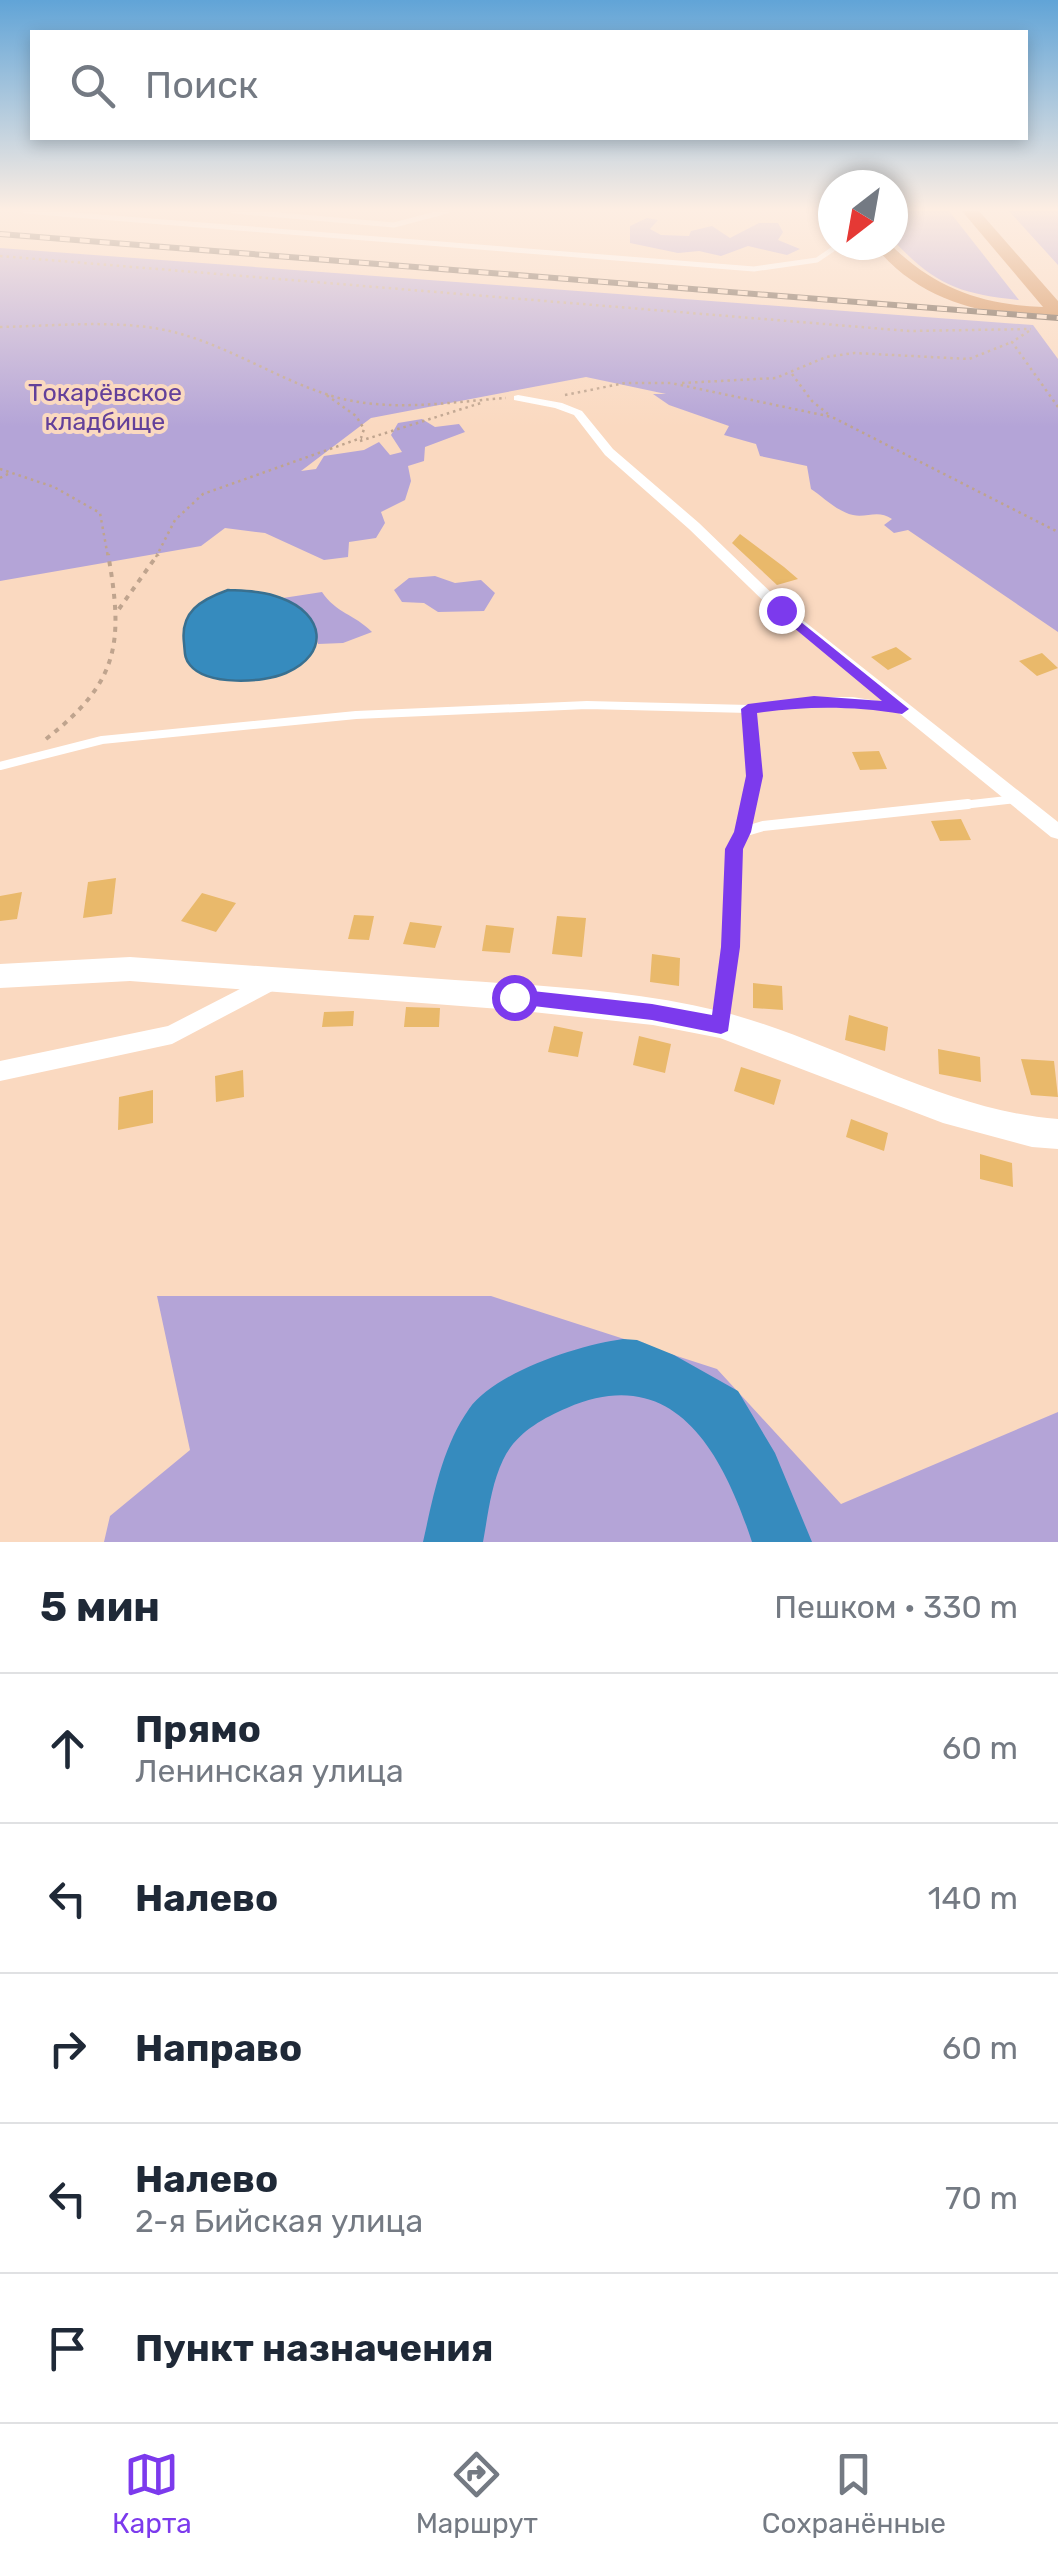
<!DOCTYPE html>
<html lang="ru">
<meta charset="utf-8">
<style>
body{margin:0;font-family:Rubik,sans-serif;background:#f6f6f7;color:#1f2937}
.compass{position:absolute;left:818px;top:170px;width:90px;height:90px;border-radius:50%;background:#fff;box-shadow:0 5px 15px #0003;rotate:211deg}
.stop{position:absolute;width:30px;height:30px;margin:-22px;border:8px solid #7c3aed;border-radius:50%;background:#fff}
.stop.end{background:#7c3aed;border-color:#fff;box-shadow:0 2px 10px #0008}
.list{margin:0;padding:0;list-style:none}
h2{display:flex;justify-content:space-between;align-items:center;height:130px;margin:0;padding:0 40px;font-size:42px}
h2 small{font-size:32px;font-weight:400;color:#747a83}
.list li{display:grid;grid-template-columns:65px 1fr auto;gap:30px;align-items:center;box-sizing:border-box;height:150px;padding:0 40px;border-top:2px solid #e0e1e3}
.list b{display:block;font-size:38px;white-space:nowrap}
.list p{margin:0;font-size:32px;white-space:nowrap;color:#747a83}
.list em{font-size:32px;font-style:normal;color:#747a83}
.icon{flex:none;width:55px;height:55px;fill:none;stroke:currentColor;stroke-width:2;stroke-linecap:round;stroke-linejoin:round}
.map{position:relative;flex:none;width:1058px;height:1542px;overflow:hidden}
.search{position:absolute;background:#fff;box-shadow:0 5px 15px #0003;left:30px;right:30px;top:30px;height:110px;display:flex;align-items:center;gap:25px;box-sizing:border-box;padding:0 35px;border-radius:0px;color:#747a83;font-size:38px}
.sheet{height:880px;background:#fff}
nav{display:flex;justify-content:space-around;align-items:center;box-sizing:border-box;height:140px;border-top:2px solid #e0e1e3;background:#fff;font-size:28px;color:#747a83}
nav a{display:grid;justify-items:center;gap:5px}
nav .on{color:#7c3aed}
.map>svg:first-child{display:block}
</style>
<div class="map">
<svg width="1058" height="1542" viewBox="0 0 1058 1542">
<rect width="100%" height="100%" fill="#fad9c0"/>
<path fill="#b4a4d7" d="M893,211H949L1019,300C959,294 934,284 893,240Z
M1009,211H1058V265Z
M647,218L658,220L650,229L661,235L689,236L691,231L712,226L730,238L759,223H778L783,232L778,240L800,249L787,255L748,246L721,256L699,251L678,253L630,243V226Z
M0,248L1033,325L1058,359V632L908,530L894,533L884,525L892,519C878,509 867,518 853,515C838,512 823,497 811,489L807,466L760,456L756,444L724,435L729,426L669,405L653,394H666L586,377L371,418L301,471L316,469L324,456L364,450L379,442L390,455L402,452L391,435L398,423L422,419L435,427L459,424L465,432L425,447L424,461L408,466L411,481L405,500L381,512L385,523L376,538L349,542L348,557L324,560L265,533L225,528L201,546L0,581Z
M435,576L455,583L481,580L495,593L484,611L438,612L424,603L402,602L394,590L409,578Z
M322,592C336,613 354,614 372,632L343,643L318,644C315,620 304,610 283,598Z
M157,1296H491L717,1369L841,1504L1058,1412V1542H104L110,1516L190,1450Z"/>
<path fill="#368bbe" stroke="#397090" stroke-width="2.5" d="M228,590C246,591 264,591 281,598C325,614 330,654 286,673C263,683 207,686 190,665C184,658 185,652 184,643C180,612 200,600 228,590Z"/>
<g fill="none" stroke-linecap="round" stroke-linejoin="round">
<path fill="#368bbe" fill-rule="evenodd" d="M623,1339L637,1340L674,1355L738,1391L775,1453L812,1542H752C723,1454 675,1361 567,1408C541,1419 515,1434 503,1460C491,1485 488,1515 483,1542H423C433,1498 442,1447 469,1409C495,1372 579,1345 623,1339Z"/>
</g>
<path fill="#e9b96b" d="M740,534L784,567L798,579L777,585L732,543Z
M896,647L912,659L888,670L871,657Z
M1042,653L1058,668L1037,676L1019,661Z
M879,751L887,769L860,770L852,752Z
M961,819L971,840L940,841L931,821Z
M116,878L112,914L83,918L88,882Z
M22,892L17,919L0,921V896Z
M202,893L236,903L216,932L181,921Z
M354,915L374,916L369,940L348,939Z
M557,916L586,918L582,957L552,954Z
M410,922L442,926L435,948L403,944Z
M486,925L514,928L510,953L482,951Z
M652,954L680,958L679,986L650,982Z
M753,983L782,986L783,1010L753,1008Z
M406,1007L440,1008L439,1027H404Z
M354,1011L353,1026L322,1027L324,1012Z
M849,1015L888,1027L885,1051L845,1040Z
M554,1026L583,1032L578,1057L548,1052Z
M639,1036L671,1044L665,1073L633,1065Z
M938,1049L980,1057L981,1082L939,1074Z
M1021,1059L1054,1061L1058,1097L1031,1095Z
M741,1067L781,1080L774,1105L734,1091Z
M243,1070L244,1097L216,1102L215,1076Z
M153,1090V1123L118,1130L119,1097Z
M851,1119L888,1133L884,1151L846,1137Z
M980,1154L1012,1163L1013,1187L980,1179Z"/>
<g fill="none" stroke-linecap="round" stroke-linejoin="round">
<path stroke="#bfa48e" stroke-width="2.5" stroke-dasharray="2.5 4" stroke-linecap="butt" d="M0,256L909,331L1031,329
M0,327C53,326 108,320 160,329C224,341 277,381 339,398C394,412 450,402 506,398
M1029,331L1012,342L1058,407
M792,374L812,401L828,414
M682,383L776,378L826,357L854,353L969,359L1012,342
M565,395L625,383H671L832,417L1058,532
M360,441L484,402
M0,469L54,487L100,513L108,557
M0,478L10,473
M156,557L175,520L203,494L361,438L364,429L356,416L325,394"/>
<path stroke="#bfa48e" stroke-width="4" stroke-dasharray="5 6" stroke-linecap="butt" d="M119,609L158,554
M46,739C119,682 124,643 108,554"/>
<path stroke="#fff" stroke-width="5" d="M25,211L754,269L817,260L839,245
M233,211L394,225L447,211"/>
<path stroke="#fff" stroke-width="8" d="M0,766L102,740L356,715L587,705L749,709L814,701H852L901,709
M748,807L755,776L749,709
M945,807L1016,799"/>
<path stroke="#fff" stroke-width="10" d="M743,832L749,804
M721,1022L730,947L734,849L743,832L763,826L968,804"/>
<path fill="#fff" fill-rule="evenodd" d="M518,395L562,403L582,411L613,449L699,523L786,607L1058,822V839L1051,837L776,613L689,529L605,455L574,415L555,408L514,400V396Z
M273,972L280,975L283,981L280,987L172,1044L0,1081V1061L168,1026Z"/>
<path fill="#fff" fill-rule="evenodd" d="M130,957C238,965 347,972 455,980C543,986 634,990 719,1011C832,1039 939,1110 1058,1119V1149L1032,1147L943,1123L720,1038L653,1025L514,1010L130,981L0,988V964Z"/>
<path fill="#d28b51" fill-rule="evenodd" d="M962,211H979L1058,301V319C987,316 920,303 874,245H891C934,288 983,305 1043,307Z"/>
<defs>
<path id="rail" d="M0,234L1058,318"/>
</defs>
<use href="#rail" stroke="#6a5747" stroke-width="6"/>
<use href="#rail" stroke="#fad9c0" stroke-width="4" stroke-dasharray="10" stroke-linecap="butt"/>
</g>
<linearGradient id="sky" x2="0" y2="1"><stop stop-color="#61a4d7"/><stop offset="0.49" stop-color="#fdeee3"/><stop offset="1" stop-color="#fdeee3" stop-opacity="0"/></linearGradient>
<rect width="1058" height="427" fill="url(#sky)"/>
<path fill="#7c3aed" d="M781,606L909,709L902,714C851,706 808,706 757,713L763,776L751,832L743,849L740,947L728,1031L721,1034L652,1020L507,1003V991L514,989L652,1004L712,1015L721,947L725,849L734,832L746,776L741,709L748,704L814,696L882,701L776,613L774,610Z"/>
<g text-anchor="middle" stroke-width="8" stroke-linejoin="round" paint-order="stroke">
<g font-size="25" fill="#63409a" stroke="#fad9c0">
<text x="105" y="401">Токарёвское<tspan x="105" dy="29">кладбище</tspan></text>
</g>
</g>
</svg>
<svg class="compass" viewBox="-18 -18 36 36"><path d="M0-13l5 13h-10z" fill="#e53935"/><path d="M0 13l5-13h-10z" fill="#747a83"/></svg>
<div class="stop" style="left:514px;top:997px"></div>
<div class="stop end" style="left:781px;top:610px"></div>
<div class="search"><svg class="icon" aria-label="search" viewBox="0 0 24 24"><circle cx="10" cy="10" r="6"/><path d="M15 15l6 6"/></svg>Поиск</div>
</div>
<section class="sheet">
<h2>5 мин<small>Пешком · 330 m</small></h2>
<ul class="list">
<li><svg class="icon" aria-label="ahead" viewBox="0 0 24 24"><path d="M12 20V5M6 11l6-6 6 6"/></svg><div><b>Прямо</b><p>Ленинская улица</p></div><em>60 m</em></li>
<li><svg class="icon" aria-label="left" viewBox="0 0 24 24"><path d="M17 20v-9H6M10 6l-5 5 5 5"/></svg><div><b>Налево</b></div><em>140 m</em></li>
<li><svg class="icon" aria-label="right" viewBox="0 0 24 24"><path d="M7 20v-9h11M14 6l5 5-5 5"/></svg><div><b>Направо</b></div><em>60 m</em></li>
<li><svg class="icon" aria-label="left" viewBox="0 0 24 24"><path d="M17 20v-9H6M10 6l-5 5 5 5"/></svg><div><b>Налево</b><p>2-я Бийская улица</p></div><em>70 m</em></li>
<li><svg class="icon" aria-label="arrive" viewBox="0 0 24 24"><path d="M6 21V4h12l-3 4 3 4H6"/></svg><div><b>Пункт назначения</b></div></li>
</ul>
</section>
<nav>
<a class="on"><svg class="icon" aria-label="map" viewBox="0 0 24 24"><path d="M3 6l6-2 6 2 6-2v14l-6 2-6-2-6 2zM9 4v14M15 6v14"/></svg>Карта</a>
<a><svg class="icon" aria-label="directions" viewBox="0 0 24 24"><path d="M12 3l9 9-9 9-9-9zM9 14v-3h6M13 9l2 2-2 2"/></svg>Маршрут</a>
<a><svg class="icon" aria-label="saved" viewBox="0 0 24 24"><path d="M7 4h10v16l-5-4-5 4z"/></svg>Сохранённые</a>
</nav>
